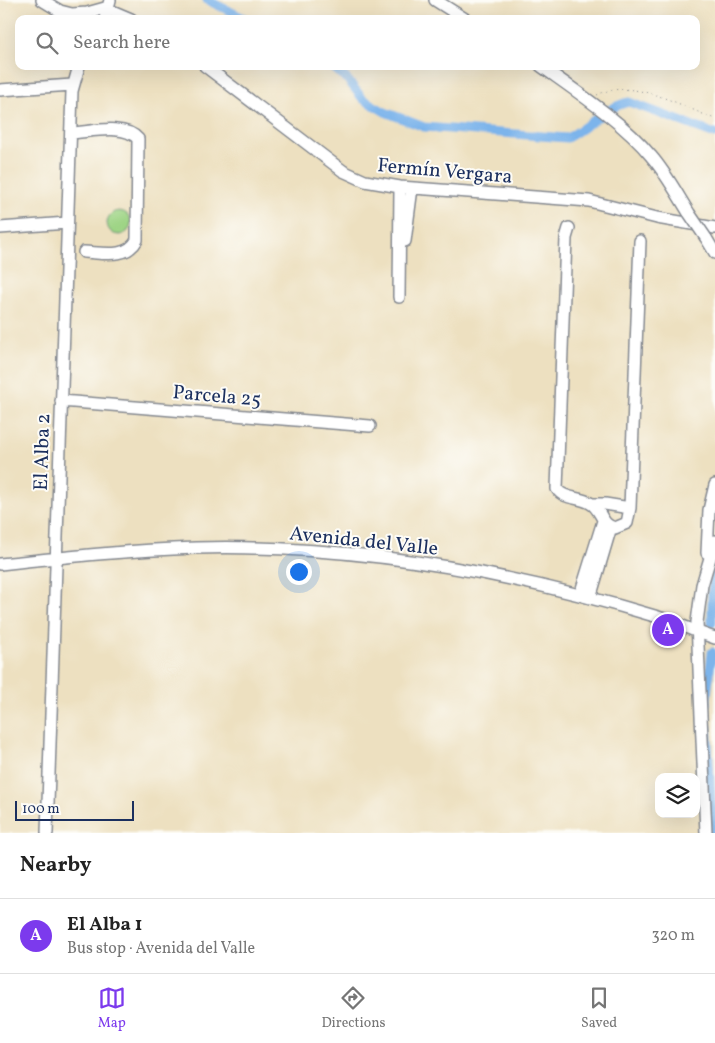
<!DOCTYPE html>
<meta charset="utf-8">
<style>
body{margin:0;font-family:Vollkorn,serif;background:#f6f6f6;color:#222}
.controls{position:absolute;right:15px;bottom:15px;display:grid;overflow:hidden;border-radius:10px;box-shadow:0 5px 20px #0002}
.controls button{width:45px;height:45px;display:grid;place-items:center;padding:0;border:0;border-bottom:1px solid #e0e0e0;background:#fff;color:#222;font:25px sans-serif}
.scale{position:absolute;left:15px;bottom:12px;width:119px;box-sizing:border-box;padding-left:5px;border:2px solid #1b2f5e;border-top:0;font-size:14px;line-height:18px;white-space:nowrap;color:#1b2f5e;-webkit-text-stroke:4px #fdfcf7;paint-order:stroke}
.you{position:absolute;left:298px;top:571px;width:18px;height:18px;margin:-12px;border:4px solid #fff;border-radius:50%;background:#1a73e8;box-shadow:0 0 0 8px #1a73e833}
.badge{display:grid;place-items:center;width:32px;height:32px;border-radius:50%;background:#7c3aed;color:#fff;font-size:16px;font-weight:700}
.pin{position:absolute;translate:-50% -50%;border:2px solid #fff;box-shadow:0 1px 5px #0006}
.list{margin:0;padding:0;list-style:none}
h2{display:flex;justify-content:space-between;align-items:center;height:65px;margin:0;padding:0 20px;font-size:21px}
h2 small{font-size:16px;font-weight:400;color:#767676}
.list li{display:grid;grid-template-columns:32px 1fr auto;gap:15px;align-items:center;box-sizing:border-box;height:75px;padding:0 20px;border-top:1px solid #e0e0e0}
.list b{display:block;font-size:19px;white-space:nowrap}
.list p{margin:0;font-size:16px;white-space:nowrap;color:#767676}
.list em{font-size:16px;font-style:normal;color:#767676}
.icon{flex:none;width:28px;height:28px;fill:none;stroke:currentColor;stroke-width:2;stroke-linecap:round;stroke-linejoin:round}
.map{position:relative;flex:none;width:715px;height:833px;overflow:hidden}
.search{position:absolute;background:#fff;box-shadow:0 5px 20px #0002;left:15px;right:15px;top:15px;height:55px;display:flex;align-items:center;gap:12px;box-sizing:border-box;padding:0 18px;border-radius:10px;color:#767676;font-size:19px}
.sheet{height:140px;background:#fff}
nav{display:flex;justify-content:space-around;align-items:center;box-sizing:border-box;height:70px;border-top:1px solid #e0e0e0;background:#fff;font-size:14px;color:#767676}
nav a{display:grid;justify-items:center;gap:2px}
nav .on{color:#7c3aed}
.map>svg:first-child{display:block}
</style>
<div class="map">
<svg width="715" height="833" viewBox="0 0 715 833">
<rect width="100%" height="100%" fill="#fdfcf7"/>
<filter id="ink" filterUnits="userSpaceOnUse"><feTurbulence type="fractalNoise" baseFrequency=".02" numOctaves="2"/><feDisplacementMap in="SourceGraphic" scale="10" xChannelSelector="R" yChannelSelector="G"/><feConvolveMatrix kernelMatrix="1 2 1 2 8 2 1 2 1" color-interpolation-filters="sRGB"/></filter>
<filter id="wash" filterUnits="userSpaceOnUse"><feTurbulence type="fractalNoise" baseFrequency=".0096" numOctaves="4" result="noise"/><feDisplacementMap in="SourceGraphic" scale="20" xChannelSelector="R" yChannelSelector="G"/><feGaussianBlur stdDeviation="1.12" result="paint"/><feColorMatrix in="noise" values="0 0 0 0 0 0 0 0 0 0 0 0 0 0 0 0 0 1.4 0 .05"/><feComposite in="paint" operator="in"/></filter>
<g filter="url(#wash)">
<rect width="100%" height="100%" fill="#ede0c0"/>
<path fill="#9ed485" stroke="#5c8272" d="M107 223a12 12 0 1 1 24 0a12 12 0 1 1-24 0Z"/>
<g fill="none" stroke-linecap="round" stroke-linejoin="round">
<path stroke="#7bb4eb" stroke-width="9" d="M207,0L246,19
M331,66L347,79L363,99L385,112L424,127L567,138C587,127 608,106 629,102L715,134
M712,623V592L715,569
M706,704L712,652
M707,727L713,833"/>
</g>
</g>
<g filter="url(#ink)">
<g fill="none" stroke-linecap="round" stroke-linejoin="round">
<defs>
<path id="minor" d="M42,0L60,11L72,14L87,13L105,8L131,19
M435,0L465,19
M105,19L110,0
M205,66L343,171L365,181L400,187L589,201L657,218L715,228
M541,66C576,91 624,123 651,156C666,173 677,194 689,213
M0,90L72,85
M71,133C90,132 125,123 138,139L137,240C127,259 103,253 84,252
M0,228L67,223
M569,228L566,238L557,489C563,499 580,497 590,503C602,509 600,525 615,528L627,523L630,508L640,241
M706,238L715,253
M405,241L412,188
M399,297L400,187
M61,401L370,426
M593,504H605L630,508
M707,553L709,510L715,485
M0,564C65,557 130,550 196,548C352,544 510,572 658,617C677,623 696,632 715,638
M580,595L603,521
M590,598L611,527
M47,833L72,91L79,66
M706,833L697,622L702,585L715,541"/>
</defs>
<use href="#minor" stroke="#84888f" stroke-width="14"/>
<path stroke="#84888f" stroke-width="1" stroke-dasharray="1 4" stroke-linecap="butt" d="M597,95C633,77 681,106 715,119"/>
<use href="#minor" stroke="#fff" stroke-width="11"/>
<defs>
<path id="minor-bridge" d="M689,213L706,238"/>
</defs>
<use href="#minor-bridge" stroke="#84888f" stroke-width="14" stroke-linecap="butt"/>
<use href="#minor-bridge" stroke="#fff" stroke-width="11"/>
</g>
</g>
<g text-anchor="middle" stroke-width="4" stroke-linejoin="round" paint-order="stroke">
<g font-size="20" fill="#1b2f5e" stroke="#fdfcf7">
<text transform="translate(445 170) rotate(5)" y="7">Fermín Vergara</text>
<text transform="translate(217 395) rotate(5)" y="7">Parcela 25</text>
<text transform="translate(41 452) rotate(-88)" y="7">El Alba 2</text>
<text transform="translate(364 540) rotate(6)" y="7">Avenida del Valle</text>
</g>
</g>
</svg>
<div class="controls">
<button><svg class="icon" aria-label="layers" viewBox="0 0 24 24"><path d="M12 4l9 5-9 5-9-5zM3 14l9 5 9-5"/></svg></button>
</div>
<div class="scale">100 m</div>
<div class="you"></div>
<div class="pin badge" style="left:668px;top:630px">A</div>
<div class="search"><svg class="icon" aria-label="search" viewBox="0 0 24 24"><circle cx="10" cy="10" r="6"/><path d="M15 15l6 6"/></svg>Search here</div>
</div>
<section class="sheet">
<h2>Nearby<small></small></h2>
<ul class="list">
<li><span class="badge">A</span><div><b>El Alba 1</b><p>Bus stop · Avenida del Valle</p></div><em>320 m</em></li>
</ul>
</section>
<nav>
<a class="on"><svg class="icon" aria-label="map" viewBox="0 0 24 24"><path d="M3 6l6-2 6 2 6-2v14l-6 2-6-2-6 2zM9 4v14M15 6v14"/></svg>Map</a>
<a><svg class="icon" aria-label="directions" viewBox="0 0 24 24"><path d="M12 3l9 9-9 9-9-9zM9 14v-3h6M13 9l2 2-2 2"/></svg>Directions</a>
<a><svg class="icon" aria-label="saved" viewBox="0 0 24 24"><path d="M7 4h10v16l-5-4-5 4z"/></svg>Saved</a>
</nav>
